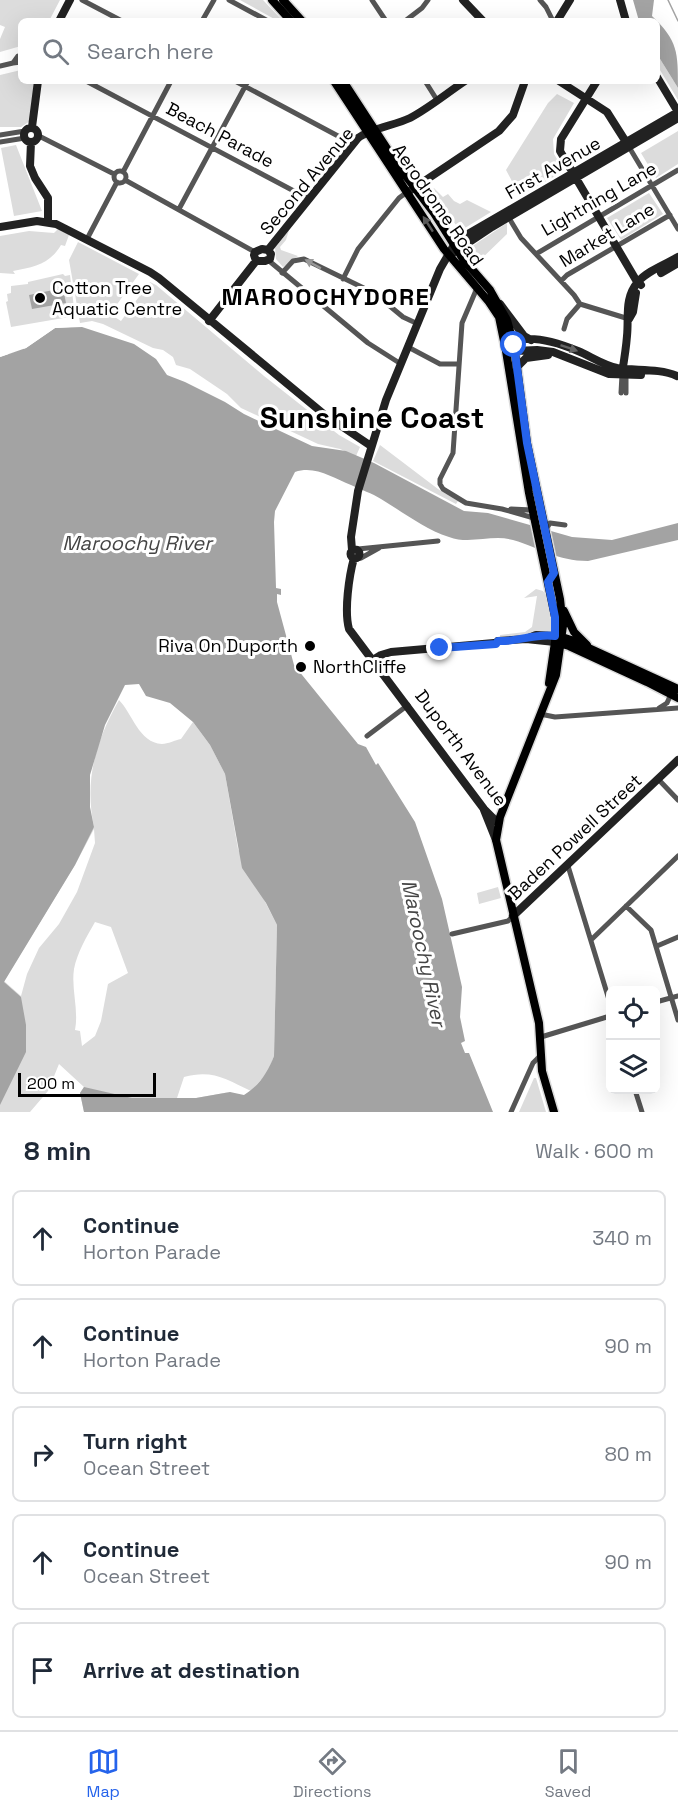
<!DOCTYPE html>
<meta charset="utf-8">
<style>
body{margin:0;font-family:"Space Grotesk",sans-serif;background:#f2f2f3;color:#1f2937}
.controls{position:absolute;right:18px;bottom:18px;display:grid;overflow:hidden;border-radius:9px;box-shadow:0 6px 24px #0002}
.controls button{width:54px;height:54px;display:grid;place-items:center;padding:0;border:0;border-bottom:2px solid #e0e1e3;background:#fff;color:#1f2937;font:30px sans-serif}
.scale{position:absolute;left:18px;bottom:15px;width:138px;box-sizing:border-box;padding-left:6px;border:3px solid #000;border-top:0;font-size:16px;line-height:21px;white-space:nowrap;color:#000;-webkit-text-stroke:4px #fff;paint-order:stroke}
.stop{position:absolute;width:18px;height:18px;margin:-14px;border:4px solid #2563eb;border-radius:50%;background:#fff}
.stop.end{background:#2563eb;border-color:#fff;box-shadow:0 2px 6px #0008}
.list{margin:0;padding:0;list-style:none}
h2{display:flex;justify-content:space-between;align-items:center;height:78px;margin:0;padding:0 24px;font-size:26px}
h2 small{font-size:20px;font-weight:400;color:#747a83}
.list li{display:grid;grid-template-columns:39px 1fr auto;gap:18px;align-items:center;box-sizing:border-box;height:96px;margin:0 12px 12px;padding:0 12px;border:2px solid #e0e1e3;border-radius:9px}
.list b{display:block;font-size:22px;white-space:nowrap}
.list p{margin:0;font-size:20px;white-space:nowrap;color:#747a83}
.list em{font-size:20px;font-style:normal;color:#747a83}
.icon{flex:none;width:33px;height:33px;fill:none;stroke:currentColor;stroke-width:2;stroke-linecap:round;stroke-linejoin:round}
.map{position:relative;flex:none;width:678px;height:1112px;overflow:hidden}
.search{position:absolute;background:#fff;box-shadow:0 6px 24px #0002;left:18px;right:18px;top:18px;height:66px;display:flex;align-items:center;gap:15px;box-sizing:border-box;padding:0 21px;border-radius:9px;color:#747a83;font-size:22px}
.sheet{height:618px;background:#fff}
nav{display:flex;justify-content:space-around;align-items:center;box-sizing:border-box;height:84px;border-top:2px solid #e0e1e3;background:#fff;font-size:16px;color:#747a83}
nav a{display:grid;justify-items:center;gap:3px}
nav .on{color:#2563eb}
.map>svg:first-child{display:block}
</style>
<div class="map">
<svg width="678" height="1112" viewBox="0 0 678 1112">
<rect width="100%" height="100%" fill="#fff"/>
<path fill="#dcdcdc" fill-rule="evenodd" d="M0,0H60L49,21H21V46L0,52V39L5,27L0,25Z
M240,0H263L283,21H278Z
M657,54L678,88V100L657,65Z
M21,70V81H35L30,121L21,127H0V75Z
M557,94L574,103L553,139L554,154L564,171L520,196L506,170L548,103Z
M678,131V164L656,178L641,153Z
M16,145L42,211L14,216L1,148Z
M434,188L443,197L448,194L454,201L460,204L467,200L491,212L460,231L432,190Z
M649,193L663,214L621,240L607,218Z
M507,223V234L475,265L468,249Z
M58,229L69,235L65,246L61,245C50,264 34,267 13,271L15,274L0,273V236L29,231L54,233Z
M289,230L286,240L280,247L281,250L298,256L283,267L276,259L275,248Z
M78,242L139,274L110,314L121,321L150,282L156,285L264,376L339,435L360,447L356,456L340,449L318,444L241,408L227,394L190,369L176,365L173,357L163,350L153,348L103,324L92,321L80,323L69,260Z
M63,274L65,276L70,275L75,316L11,327L6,302L8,301L7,294L11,293V286L28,284V282Z
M380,445L438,489L458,501L456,504L373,461Z
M536,589L543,591L548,598L551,631L500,638V635L525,632L532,627L537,596L524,598Z
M119,700C132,713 139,743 162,744C168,744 175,740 181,739L193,722L210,745L225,774L238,849L277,925L274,1056L268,1072L251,1091C226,1079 212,1069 184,1077L177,1098H196L230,1092L152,1112H84L80,1093L84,1087L59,1064L48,1091L30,1112H0V910L94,827C84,779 96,741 119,700ZM94,829L95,843L77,892L59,924L39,948L27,974L21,996L4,981L75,865ZM95,922L111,927L128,973L108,984L101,1021L95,1036L82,1046L80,1031L75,1030C79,1010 71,989 74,969C77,953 87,936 95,922Z
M498,887L501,898L479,904L477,893Z
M534,1078H536L546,1112H519Z"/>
<path fill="#a3a3a3" d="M633,0H654L652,16C678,41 678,52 678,88L657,54V21H639Z
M63,288L66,303L32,309L29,295Z
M82,327L134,344L156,359L167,375L185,382L225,402L244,414L312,446L346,451L374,463L464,511L488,513L572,537L612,540L678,523V540L588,561C557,561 541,548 513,540C492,534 470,545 449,537C424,529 403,512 381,499C372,493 361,490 351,485C333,478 315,465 295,472L275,511L274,522L276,588L281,589V595L277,594V602L294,665L358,744L366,747L376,765L378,763L415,822L442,899L462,987L460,1017L465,1041L461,1043L465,1053H469L493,1112H84L80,1093L84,1087L132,1098H196L230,1092L244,1095C259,1086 268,1072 274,1056L277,925L266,903L242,868L225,774L210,745L193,722L170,703L146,696L139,684L125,685L105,725L90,775V807L94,827L75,865L4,982L21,997L26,1025V1052L0,1105V357L26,348L55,328Z"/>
<path fill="#fff" d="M82,324L87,326L55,328L26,348L0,357L2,353L9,354L23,349L36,336L54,326Z"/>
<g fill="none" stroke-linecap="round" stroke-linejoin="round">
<path stroke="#a3a3a3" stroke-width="1.5" d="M668,0L678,21"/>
<defs>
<path id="primary" d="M272,0L291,21
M283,0L302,21
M334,81L444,249L489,302L499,317L506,351L529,493L555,617V642L549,683
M343,81L399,167L434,213L463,259L490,290L507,320L514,345L527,443L560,599L563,626L556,675L500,817L496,840L539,1023L542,1071L554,1112
M564,611L574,632L587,645
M559,636L571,640L678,689
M558,643L569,646L647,682L678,698"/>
</defs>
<use href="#primary" stroke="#dbdbdb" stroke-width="11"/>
<path stroke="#555" stroke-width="5" d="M82,0L122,21
M229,0L268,21
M372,0L386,21
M540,0L546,7L553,21
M202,21L214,0
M405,21L422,8L428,0
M21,55L18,56L13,63L21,62
M0,66L13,63
M86,81L309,199
M235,81L353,144
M425,81L437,100
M0,135L25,131
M39,136L114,174
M0,142L25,138
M629,147L678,229
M114 177a6 6 0 1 1 12 0a6 6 0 1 1-12 0Z
M123,172L171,81
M125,180L255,252
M179,209L248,81
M509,218L521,238L574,295L580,304
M87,239L117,182
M536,254L678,170
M268,260L368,343L401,364
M282,273L293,261L304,259L374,293L403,317L418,324
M343,279L358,249L399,198L407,192
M561,281L567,275L670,215
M477,288L462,323L453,453L440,479V484L443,489L466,503L502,509L534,518
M580,304L629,319
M564,329L567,319L580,304
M408,347L440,364H459
M621,393L622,375
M626,393V375
M511,509L532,510
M546,529L550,523L565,525
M358,549L438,541
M356,559L361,558L379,548
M659,708L667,703L671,694
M540,714L555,717L678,708
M367,736L408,705
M658,779L678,800
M568,866L610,1003
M626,906L651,930L678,1020
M452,934L508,921L513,916
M592,939L678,856
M657,946L678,937
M656,1002L678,996
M541,1037L610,1016
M635,1090L642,1112
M511,1112L533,1063L540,1056"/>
<path stroke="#222" stroke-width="8" d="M463,0L483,21
M620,0L626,21
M59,21L70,0
M557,21L570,0
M657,77L678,112
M559,81L607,112L626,142
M597,81L561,139L560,151L636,280L641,285
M32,127L38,81
M24 135a7 7 0 1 1 14 0a7 7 0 1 1-14 0Z
M31,142L30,166L35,178L48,198V222
M411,190L499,131L513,115L525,81
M0,227L37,221L56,224L150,272L159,278L325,415L371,446
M268,250L358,138C370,129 395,125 410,118C429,108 447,93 465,81
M453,253L492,227L678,118
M256,261H265L270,259L271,254L268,250
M256,261L254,255L255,252L262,249L268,250
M661,273L678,263
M500,304L524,336L531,340
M629,319L633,312L636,293
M209,321L256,261
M513,342C531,334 561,344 578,351C590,356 603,365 617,368C636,371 659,368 677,376
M515,351L537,350L553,352L609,374L641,375
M517,367L526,358L548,355
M622,373C624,361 626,349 627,336C629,317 624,298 638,282C647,271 666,264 678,257
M350.5 554a4.5 4.5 0 1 1 9 0a4.5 4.5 0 1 1-9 0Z
M352,550L351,537L358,491L386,400L440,269L454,245L468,234L678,112
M354,558C349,576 344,611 349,629L484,809L498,823
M526,639L536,635L555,636
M498,641L526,639L555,642
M373,660L381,655L391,652L494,643
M484,810L496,840
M513,916L678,760"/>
<use href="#primary" stroke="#000" stroke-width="8"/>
</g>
<defs><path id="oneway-solid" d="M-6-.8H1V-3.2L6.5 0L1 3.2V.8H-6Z" transform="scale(1.5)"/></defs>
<use fill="#595959" href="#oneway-solid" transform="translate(428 224) rotate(-123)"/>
<use fill="#999" href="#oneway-solid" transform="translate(313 264) rotate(-151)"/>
<use fill="#646464" href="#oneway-solid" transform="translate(569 348) rotate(19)"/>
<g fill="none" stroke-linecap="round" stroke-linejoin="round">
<path stroke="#2563eb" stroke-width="8" d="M440,648L496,644L498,641C519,642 535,633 555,636V617L548,582L554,573L527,443L514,345"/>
</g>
<g fill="#000" stroke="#fff" stroke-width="2">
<circle cx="40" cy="298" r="6"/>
<circle cx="310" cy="646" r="6"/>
<circle cx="301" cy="667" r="6"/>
</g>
<g text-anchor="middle" stroke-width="6" stroke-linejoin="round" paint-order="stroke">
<g font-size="18" fill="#000" stroke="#fff">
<text transform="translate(220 135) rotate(28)" y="6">Beach Parade</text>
<text transform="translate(553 168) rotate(-30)" y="6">First Avenue</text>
<text transform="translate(307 181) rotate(-50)" y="6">Second Avenue</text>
<text transform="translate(599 199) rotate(-30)" y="6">Lightning Lane</text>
<text transform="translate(438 205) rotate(55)" y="6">Aerodrome Road</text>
<text transform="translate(607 235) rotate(-31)" y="6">Market Lane</text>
<text transform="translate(461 748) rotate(53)" y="6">Duporth Avenue</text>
<text transform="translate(575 837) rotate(-43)" y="6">Baden Powell Street</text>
</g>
<g font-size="18" fill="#000" stroke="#fff" text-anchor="start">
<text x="52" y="294">Cotton Tree<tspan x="52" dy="21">Aquatic Centre</tspan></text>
<text x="298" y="652" text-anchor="end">Riva On Duporth</text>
<text x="313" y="673">NorthCliffe</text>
</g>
<g font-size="20" font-style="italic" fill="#444" stroke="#fff">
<text x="137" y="550">Maroochy River</text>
<text transform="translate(424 953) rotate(78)" y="7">Maroochy River</text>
</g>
<g font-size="24" font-weight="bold" letter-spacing="1.5" fill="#000" stroke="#fff">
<text x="326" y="305">MAROOCHYDORE</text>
</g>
<g font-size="30" font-weight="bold" fill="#000" stroke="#fff">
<text x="372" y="428">Sunshine Coast</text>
</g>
</g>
</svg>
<div class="controls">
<button><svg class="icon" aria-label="locate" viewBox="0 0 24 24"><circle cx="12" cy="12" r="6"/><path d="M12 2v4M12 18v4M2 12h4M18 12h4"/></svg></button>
<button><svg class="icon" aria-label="layers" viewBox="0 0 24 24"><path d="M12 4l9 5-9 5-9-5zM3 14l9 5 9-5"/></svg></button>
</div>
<div class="scale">200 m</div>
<div class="stop" style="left:514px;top:345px"></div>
<div class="stop end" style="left:440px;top:648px"></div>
<div class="search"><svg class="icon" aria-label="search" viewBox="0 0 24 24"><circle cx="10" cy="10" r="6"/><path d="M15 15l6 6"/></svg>Search here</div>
</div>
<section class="sheet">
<h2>8 min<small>Walk · 600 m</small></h2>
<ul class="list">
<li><svg class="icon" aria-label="ahead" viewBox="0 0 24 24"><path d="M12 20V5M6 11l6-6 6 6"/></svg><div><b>Continue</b><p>Horton Parade</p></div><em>340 m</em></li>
<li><svg class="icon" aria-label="ahead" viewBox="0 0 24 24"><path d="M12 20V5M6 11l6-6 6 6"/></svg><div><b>Continue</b><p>Horton Parade</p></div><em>90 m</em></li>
<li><svg class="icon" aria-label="right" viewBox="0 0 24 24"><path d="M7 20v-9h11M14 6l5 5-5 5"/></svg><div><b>Turn right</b><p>Ocean Street</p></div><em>80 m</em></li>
<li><svg class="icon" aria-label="ahead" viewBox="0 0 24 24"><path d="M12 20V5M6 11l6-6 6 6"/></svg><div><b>Continue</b><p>Ocean Street</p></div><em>90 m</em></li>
<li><svg class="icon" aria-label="arrive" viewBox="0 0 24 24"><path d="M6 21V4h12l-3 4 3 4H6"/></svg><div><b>Arrive at destination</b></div></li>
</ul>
</section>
<nav>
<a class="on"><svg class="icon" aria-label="map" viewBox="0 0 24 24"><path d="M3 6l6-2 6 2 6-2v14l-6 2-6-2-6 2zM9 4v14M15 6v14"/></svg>Map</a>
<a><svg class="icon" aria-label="directions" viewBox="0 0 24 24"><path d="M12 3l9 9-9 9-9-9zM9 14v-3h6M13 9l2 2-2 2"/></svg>Directions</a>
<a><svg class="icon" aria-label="saved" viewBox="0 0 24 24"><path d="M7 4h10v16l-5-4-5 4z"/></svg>Saved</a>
</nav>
